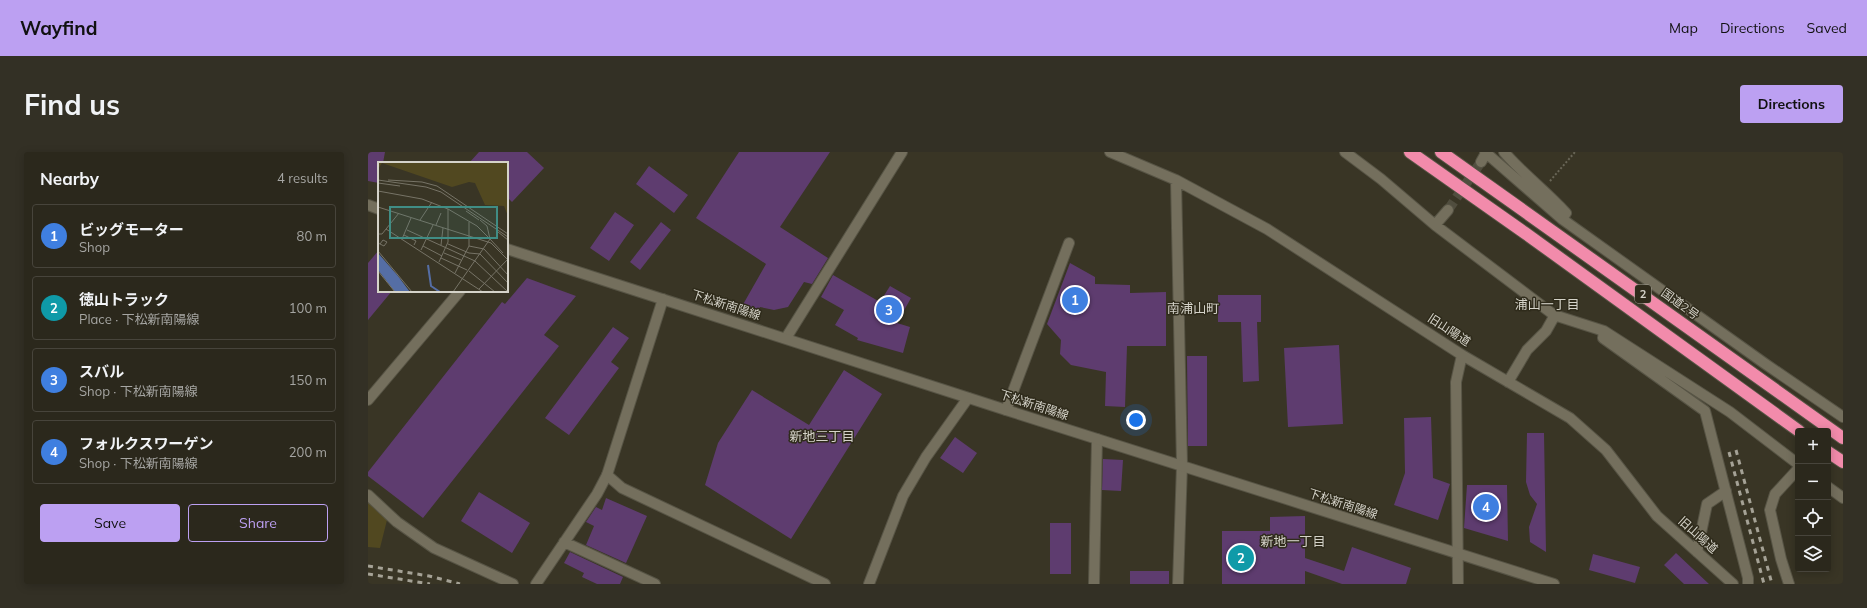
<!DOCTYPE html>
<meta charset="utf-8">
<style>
body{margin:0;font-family:Mulish,"Noto Sans JP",sans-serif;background:#333025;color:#f1f3f6}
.controls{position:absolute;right:12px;bottom:12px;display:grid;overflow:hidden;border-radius:4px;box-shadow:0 2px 10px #0003}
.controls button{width:36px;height:36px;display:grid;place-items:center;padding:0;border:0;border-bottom:1px solid #47443b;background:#2b281c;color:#f1f3f6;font:20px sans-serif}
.you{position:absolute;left:768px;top:268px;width:14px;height:14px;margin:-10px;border:3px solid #fff;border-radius:50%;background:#1a73e8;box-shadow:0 0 0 6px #1a73e833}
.badge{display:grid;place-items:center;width:26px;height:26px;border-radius:50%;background:#bca0f2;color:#fff;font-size:13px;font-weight:700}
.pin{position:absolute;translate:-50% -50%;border:2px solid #fff;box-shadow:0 1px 4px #0006}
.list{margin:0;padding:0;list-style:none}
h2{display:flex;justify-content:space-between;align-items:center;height:52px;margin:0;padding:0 16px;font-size:17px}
h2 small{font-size:13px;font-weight:400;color:#a6a6a3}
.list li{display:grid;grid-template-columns:26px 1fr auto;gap:12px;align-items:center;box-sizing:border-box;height:64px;margin:0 8px 8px;padding:0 8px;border:1px solid #47443b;border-radius:4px}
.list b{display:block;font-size:15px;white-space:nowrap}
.list p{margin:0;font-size:13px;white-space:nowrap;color:#a6a6a3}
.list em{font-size:13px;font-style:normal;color:#a6a6a3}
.actions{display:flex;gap:8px;padding:12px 16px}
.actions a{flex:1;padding:9px 0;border:1px solid #bca0f2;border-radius:4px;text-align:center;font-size:14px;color:#bca0f2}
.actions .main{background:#bca0f2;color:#111}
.icon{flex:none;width:22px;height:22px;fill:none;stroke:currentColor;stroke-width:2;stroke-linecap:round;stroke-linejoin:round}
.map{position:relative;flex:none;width:1475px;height:432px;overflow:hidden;border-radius:4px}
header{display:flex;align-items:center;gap:24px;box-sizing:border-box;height:56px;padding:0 20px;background:#bca0f2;color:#111}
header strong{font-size:19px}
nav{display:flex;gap:22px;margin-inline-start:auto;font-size:14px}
.intro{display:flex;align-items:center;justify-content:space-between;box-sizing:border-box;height:96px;padding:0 24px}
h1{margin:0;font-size:28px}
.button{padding:10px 18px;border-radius:4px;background:#bca0f2;color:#111;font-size:14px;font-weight:700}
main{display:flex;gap:24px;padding:0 24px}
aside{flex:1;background:#2b281c;border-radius:4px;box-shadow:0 2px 10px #0003}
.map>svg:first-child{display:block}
</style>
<header>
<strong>Wayfind</strong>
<nav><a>Map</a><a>Directions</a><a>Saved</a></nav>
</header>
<div class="intro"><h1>Find us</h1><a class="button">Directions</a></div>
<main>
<aside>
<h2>Nearby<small>4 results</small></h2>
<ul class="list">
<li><span class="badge" style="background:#3f7fe0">1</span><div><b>ビッグモーター</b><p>Shop</p></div><em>80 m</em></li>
<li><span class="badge" style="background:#0f9aa8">2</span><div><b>徳山トラック</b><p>Place · 下松新南陽線</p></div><em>100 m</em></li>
<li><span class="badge" style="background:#3f7fe0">3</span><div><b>スバル</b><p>Shop · 下松新南陽線</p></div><em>150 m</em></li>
<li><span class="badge" style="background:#3f7fe0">4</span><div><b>フォルクスワーゲン</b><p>Shop · 下松新南陽線</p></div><em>200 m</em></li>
</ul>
<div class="actions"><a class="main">Save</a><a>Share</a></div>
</aside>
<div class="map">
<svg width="1475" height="432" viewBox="0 0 1475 432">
<rect width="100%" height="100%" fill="#393525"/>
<path fill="#514820" d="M0,347L20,364L12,396L0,395Z"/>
<path fill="#5e3c6f" d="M0,0H17L15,11H11V31L0,29Z
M111,0H159L176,16L144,50L139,45V11H101Z
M371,0H462L412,75L460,106L444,132L436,130L420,155L406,158L392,155L387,164L373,156L398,112L328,66Z
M281,14L320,43L306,61L268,32Z
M247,60L266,73L241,109L222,96Z
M293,70L303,78L272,118L262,110Z
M11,98V139H24L0,168V111Z
M702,111L727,125V132L762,133V141L798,140V194H759L757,255L737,254L738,220L703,213L692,202L693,188L679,172Z
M465,123L512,150L522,134L543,146L529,171L542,175L535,201L489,188L490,186L467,173L476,158L453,145Z
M159,126L208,144L176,183L191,194L55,366L0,324V320L134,150L137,152Z
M850,143H893V170H889L891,229L875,230L873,170H850Z
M245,175L261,186L243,210L251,216L201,283L177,266Z
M971,193L975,272L920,275L916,196Z
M819,204H839V294H820Z
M476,218L514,242L423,387L337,333L350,291L384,238L441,273Z
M1063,265L1065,326L1082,332L1070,368L1026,353L1037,321L1036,266Z
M1159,281H1176L1178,400L1162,390L1161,375L1169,352L1162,343L1158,330Z
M587,285L609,301L595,321L572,306Z
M735,307L755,308L753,339L734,338Z
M1099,333H1139L1140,389L1096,376Z
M111,340L162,371L144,401L93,369Z
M238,346L279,364L258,411L218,393L226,374L218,370L228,355L234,358Z
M937,364V406L976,419L984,395L1043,416L1038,432H974L937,419V432H854V379H902V365Z
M682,371H703V422H682Z
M202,400L255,425L252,432H229L214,425L216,421L196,411Z
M1308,401L1341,432H1316L1296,413Z
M1225,402L1272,415L1267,431L1221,418Z
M762,419H801V432H762Z"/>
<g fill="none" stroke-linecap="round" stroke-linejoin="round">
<path stroke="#504d3e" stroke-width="10" stroke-dasharray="10 5" stroke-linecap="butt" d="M1080,58L1113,10"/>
<defs>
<path id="street" d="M742,0L808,28L899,77L1094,203L1202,266L1238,298L1289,364L1365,432
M977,0L1013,27L1067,73L1186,163L1236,179L1362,260L1430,312
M1117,0L1194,67L1396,211L1475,265
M1136,0C1155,22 1178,39 1198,61L1194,67
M1113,10L1118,1
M808,28L814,313L810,432
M1067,73L1080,58
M1236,179L1235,186L1337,259L1380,426V432
M418,186L534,0
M1140,230L1159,198L1178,179L1187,163
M0,248L92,139
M638,258L701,91
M1460,335L1475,346
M0,343L29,370L66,396L145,432
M196,390L287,432
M1329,400L1339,352L1358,339
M168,432L229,342L239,323
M501,432L535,344L558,305L600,246
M726,432L729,287
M1090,432L1088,230L1094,203
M1421,432L1413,407L1402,358L1407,342L1430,317"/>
<path id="secondary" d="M0,53L11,57
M139,97L638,258L1186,432
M295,147L239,323L254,336L457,432"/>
<path id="highway" d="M1042,0L1157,81L1431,279
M1073,0L1475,286
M1460,300L1475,310"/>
</defs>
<use href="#street" stroke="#575445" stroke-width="12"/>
<use href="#secondary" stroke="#575445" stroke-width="12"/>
<use href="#highway" stroke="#575445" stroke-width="14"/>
<path stroke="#696657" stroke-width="2" stroke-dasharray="2 2" stroke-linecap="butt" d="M1182,29L1207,0"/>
<use href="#street" stroke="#746f5d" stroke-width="10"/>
<use href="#secondary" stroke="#746f5d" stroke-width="10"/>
<use href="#highway" stroke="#f28bab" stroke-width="12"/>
<path stroke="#a5a296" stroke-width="3" stroke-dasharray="5 5" stroke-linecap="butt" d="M1368,298L1404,432
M1361,300L1396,432
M0,414L61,424L92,432
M0,422L62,432"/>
</g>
<g text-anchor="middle" stroke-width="3" stroke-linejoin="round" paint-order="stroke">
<rect fill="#2f2b1b" stroke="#a3a195" stroke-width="1" x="1267" y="133" width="16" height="18" rx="3"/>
<g font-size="11" font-weight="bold" fill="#d5d3c9">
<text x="1275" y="146">2</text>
</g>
<g font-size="12" fill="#d5d3c9" stroke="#2f2b1b">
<text transform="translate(1312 152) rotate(36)" y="4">国道2号</text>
<text transform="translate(358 153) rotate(18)" y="4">下松新南陽線</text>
<text transform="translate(1081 178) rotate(33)" y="4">旧山陽道</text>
<text transform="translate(666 253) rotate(18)" y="4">下松新南陽線</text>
<text transform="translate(975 352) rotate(18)" y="4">下松新南陽線</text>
<text transform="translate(1330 383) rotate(42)" y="4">旧山陽道</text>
</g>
<g font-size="13" fill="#d5d3c9" stroke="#2f2b1b">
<text x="1179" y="157">浦山一丁目</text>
<text x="825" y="161">南浦山町</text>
<text x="454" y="289">新地三丁目</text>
<text x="925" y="394">新地一丁目</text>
</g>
</g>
<g transform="translate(10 10)">
<rect width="130" height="130" fill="#393525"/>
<path d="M0,0H130V54L126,44L107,43L97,21L91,20L74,25L4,1L0,7Z" fill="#514820"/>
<path d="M0,91L20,114L32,130H17L0,108Z" fill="#556ea5"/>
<path fill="none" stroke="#556ea5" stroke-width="2" d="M50,103L53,124L62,130"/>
<path fill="none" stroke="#777467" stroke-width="1" d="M0,18L48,25L63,30L130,75M10,18L44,20L59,24L130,72M0,21L22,24M0,29L44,37L70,47L99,64L112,77L75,130M0,45L113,81L130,98M88,49L101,58M42,58L54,40M102,58L109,64L112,77L125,91M58,63L63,51M8,67L105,130M29,68L97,99L130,130M120,70L130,78M0,72H4L21,51M26,73L38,79L36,83M24,77L33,56M0,81L6,84L9,80L5,78L2,82M70,82L91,91L102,92L130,121M63,83L65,66M45,84L64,94M91,84L106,87L130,113M43,88L55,63M0,89L34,130M66,91L83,98M63,96L89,108M61,100L70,80V47M0,109L17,130M91,109L117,130M77,111L91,84V60M101,127L130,97"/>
<path fill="#408d85" fill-opacity="0.15" stroke="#408d85" stroke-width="2" d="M12,45H119V76H12Z"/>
<rect width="130" height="130" fill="none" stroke="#d5d3c9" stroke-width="2"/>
</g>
</svg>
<div class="controls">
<button>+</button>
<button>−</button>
<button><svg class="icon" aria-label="locate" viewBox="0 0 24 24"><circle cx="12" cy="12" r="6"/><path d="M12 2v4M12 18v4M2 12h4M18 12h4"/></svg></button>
<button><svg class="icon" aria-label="layers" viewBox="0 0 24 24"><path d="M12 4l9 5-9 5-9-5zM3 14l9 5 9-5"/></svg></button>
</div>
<div class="you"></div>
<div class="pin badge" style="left:707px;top:148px;background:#3f7fe0">1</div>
<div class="pin badge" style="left:873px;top:406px;background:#0f9aa8">2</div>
<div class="pin badge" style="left:521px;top:158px;background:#3f7fe0">3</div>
<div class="pin badge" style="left:1118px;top:355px;background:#3f7fe0">4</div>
</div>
</main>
